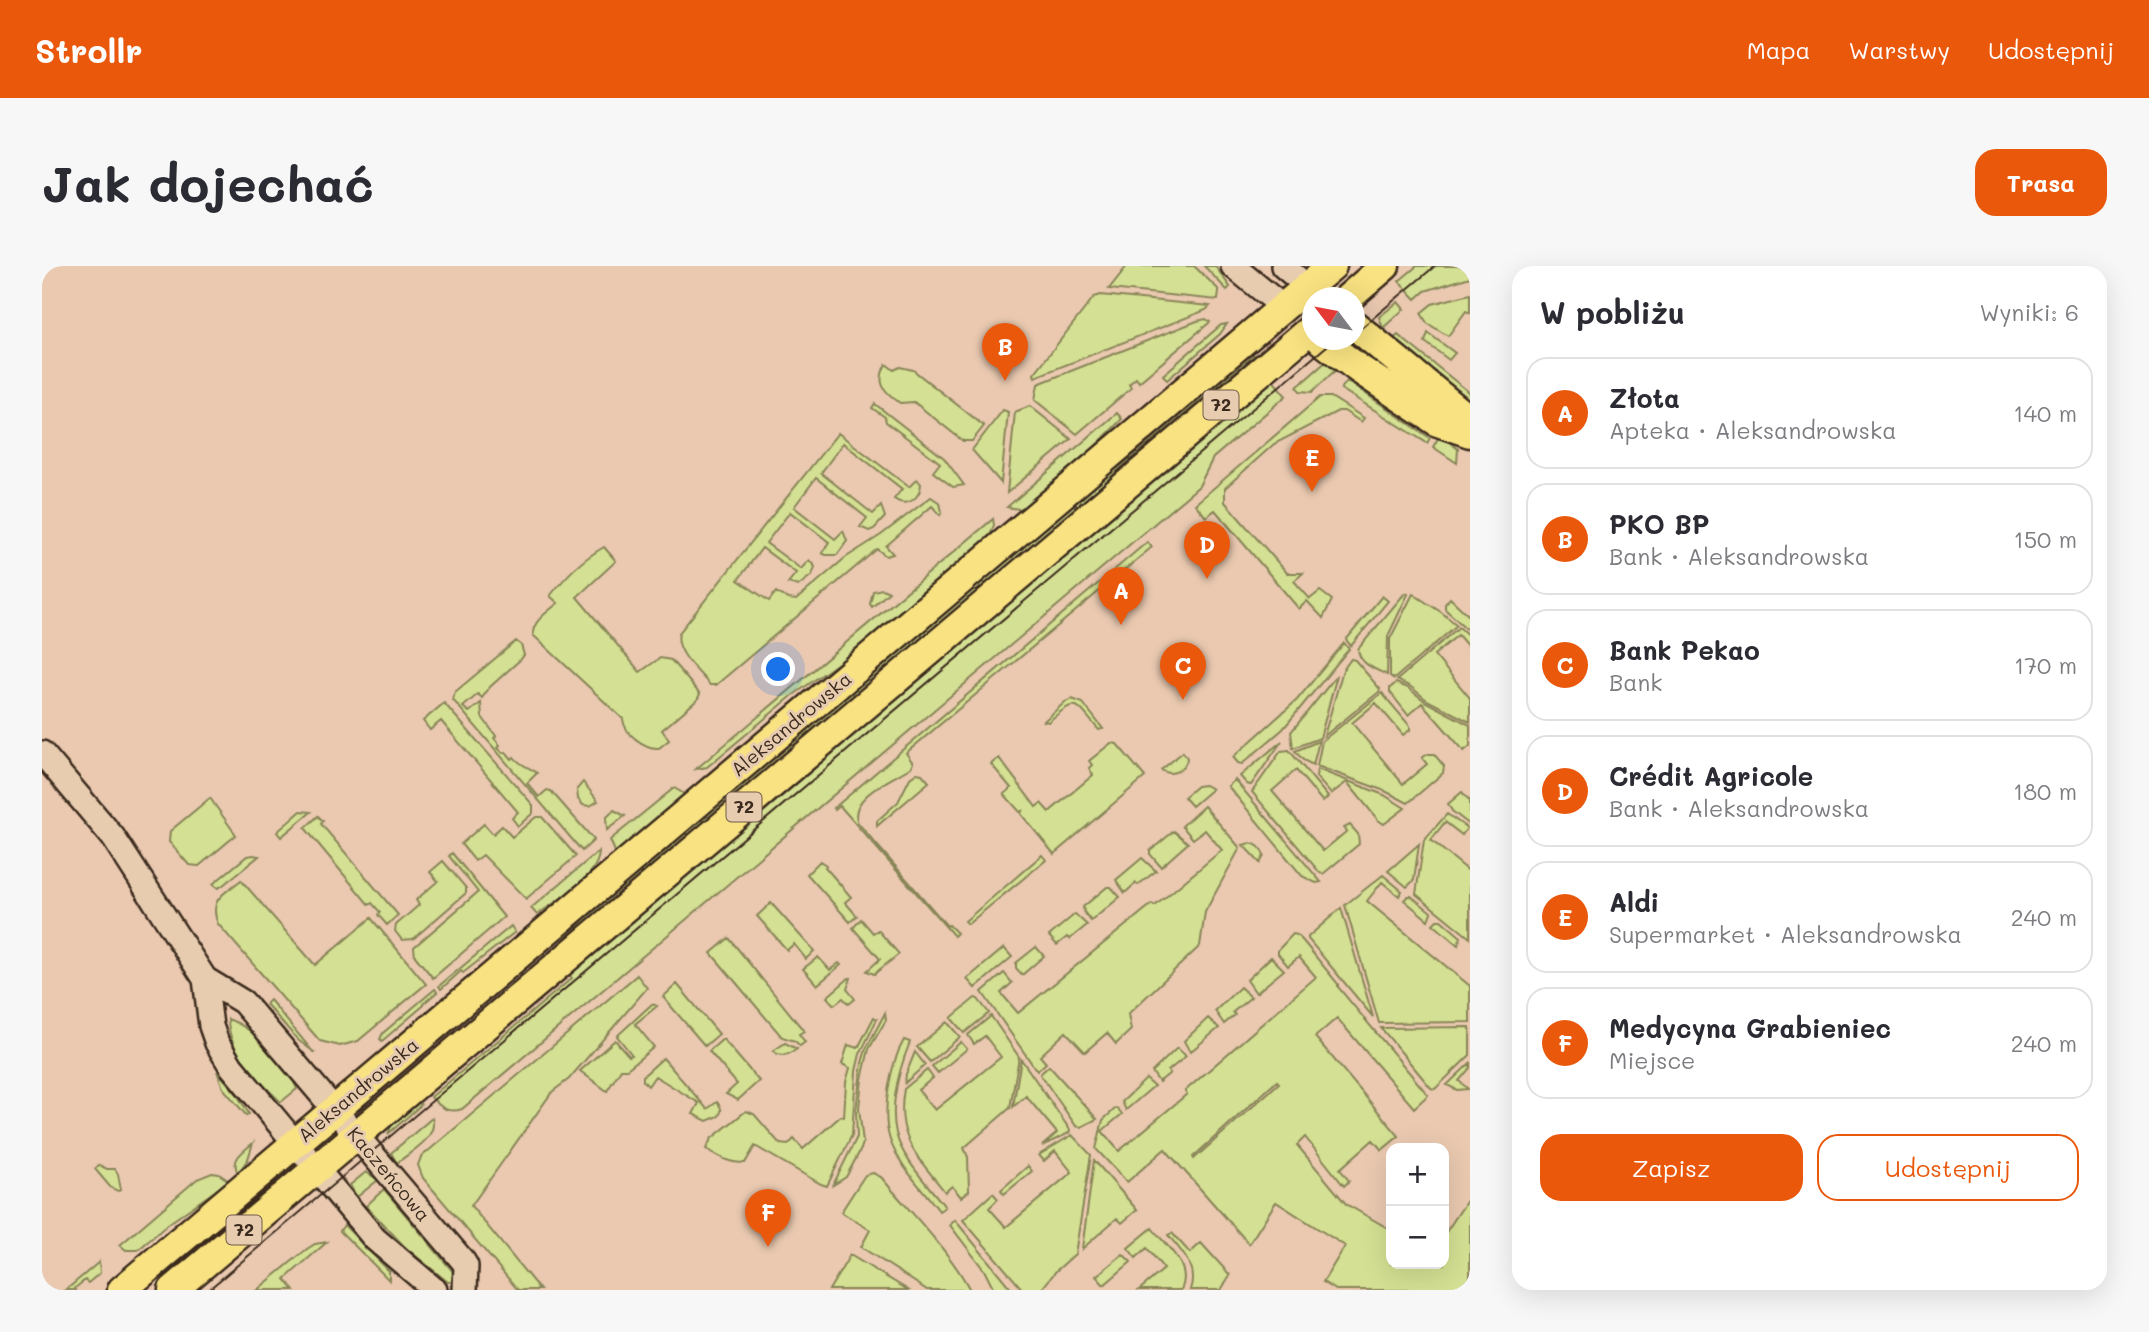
<!DOCTYPE html>
<html lang="pl">
<meta charset="utf-8">
<style>
body{margin:0;font-family:Mali,sans-serif;background:#f7f7f7;color:#2b2b33}
.controls{position:absolute;right:21px;bottom:21px;display:grid;overflow:hidden;border-radius:14px;box-shadow:0 7px 28px #0002}
.controls button{width:63px;height:63px;display:grid;place-items:center;padding:0;border:0;border-bottom:2px solid #e1e1e2;background:#fff;color:#2b2b33;font:35px sans-serif}
.compass{position:absolute;left:1260px;top:21px;width:63px;height:63px;border-radius:50%;background:#fff;box-shadow:0 7px 28px #0002;rotate:302deg}
.you{position:absolute;left:737px;top:404px;width:24px;height:24px;margin:-18px;border:5px solid #fff;border-radius:50%;background:#1a73e8;box-shadow:0 0 0 10px #1a73e833}
.badge{display:grid;place-items:center;width:46px;height:46px;border-radius:50%;background:#ea580c;color:#fff;font-size:23px;font-weight:700}
.pin{position:absolute;translate:-50% -58px;filter:drop-shadow(0 2px 4px #0008)}
.pin::after{content:'';position:absolute;top:37px;width:24px;height:21px;background:inherit;clip-path:polygon(0 0,100% 0,50% 100%)}
.list{margin:0;padding:0;list-style:none}
h2{display:flex;justify-content:space-between;align-items:center;height:91px;margin:0;padding:0 28px;font-size:30px}
h2 small{font-size:23px;font-weight:400;color:#7c7c81}
.list li{display:grid;grid-template-columns:46px 1fr auto;gap:21px;align-items:center;box-sizing:border-box;height:112px;margin:0 14px 14px;padding:0 14px;border:2px solid #e1e1e2;border-radius:21px}
.list b{display:block;font-size:26px;white-space:nowrap}
.list p{margin:0;font-size:23px;white-space:nowrap;color:#7c7c81}
.list em{font-size:23px;font-style:normal;color:#7c7c81}
.actions{display:flex;gap:14px;padding:21px 28px}
.actions a{flex:1;padding:16px 0;border:2px solid #ea580c;border-radius:21px;text-align:center;font-size:24px;color:#ea580c}
.actions .main{background:#ea580c;color:#fff}
.map{position:relative;flex:none;width:1428px;height:1024px;overflow:hidden;border-radius:21px}
header{display:flex;align-items:center;gap:42px;box-sizing:border-box;height:98px;padding:0 35px;background:#ea580c;color:#fff}
header strong{font-size:33px}
nav{display:flex;gap:38px;margin-inline-start:auto;font-size:24px}
.intro{display:flex;align-items:center;justify-content:space-between;box-sizing:border-box;height:168px;padding:0 42px}
h1{margin:0;font-size:49px}
.button{padding:18px 32px;border-radius:21px;background:#ea580c;color:#fff;font-size:24px;font-weight:700}
main{display:flex;gap:42px;padding:0 42px}
aside{flex:1;background:#fff;border-radius:21px;box-shadow:0 7px 28px #0002}
.map>svg:first-child{display:block}
</style>
<header>
<strong>Strollr</strong>
<nav><a>Mapa</a><a>Warstwy</a><a>Udostępnij</a></nav>
</header>
<div class="intro"><h1>Jak dojechać</h1><a class="button">Trasa</a></div>
<main>
<div class="map">
<svg width="1428" height="1024" viewBox="0 0 1428 1024">
<rect width="100%" height="100%" fill="#eac9b0"/>
<filter id="ink" filterUnits="userSpaceOnUse"><feTurbulence type="fractalNoise" baseFrequency=".0143" numOctaves="2"/><feDisplacementMap in="SourceGraphic" scale="14" xChannelSelector="R" yChannelSelector="G"/><feConvolveMatrix kernelMatrix="1 2 1 2 8 2 1 2 1" color-interpolation-filters="sRGB"/></filter>
<g filter="url(#ink)">
<path fill="#d4e093" stroke="#888558" stroke-width="2" fill-rule="evenodd" d="M1085,0H1152L1175,22L1177,25L1176,34L1067,23Z
M1162,0H1173L1188,21L1185,24Z
M1375,0H1428V11L1383,25L1374,33L1357,15Z
M1428,28V47L1424,45L1406,70L1385,57L1379,47L1390,38Z
M1059,29L1168,40L1164,44L993,111L992,108L1052,31Z
M1356,36L1362,43L1341,62L1337,51Z
M1164,53L1168,56L1097,116L1094,112L1087,118L1089,122L1035,168L993,134L996,118L1155,55Z
M1185,58L1178,68L1125,114L1121,109L1179,59Z
M1386,67L1413,87L1407,94L1383,76Z
M1356,69L1428,127V136L1350,74Z
M1209,85L1212,89L1085,196L1035,243L370,808L367,806L508,687L568,627Z
M1286,94L1299,99L1270,126L1258,125L1255,121Z
M844,98L852,104L858,101L871,104L942,160L930,175H921L872,136L858,137C843,126 833,118 844,98Z
M1229,112L1244,130L1171,192L1157,220L420,843C406,848 398,841 389,831L530,712L526,707Z
M1305,115L1388,172L1385,177L1299,123Z
M1278,131H1289L1322,152L1319,156L1302,145H1296L1232,178L1183,222V236L1245,307H1261L1252,315L1268,333L1278,325L1290,334L1281,352L1265,335L1257,343L1173,244L1164,251L1153,238Z
M833,138L902,192L922,219L911,221L891,206L898,197L844,156L843,151L830,142Z
M988,140L1029,173L965,227L973,146Z
M961,144L966,146L959,217L930,184Z
M1075,147L1080,153L1044,190L984,242L977,243L965,241Z
M796,167L867,221L875,213L879,218C878,233 865,242 852,233L860,223L801,177L779,207L831,248L839,240L843,251L832,263L827,265L818,261L825,252L774,212L752,241L793,273L801,265L805,275L795,289H784L780,287L787,276L748,246L724,277L759,303L767,294L773,301L770,309L756,320L746,317L754,307L720,282L696,314L727,335L734,326L746,333L754,334L803,292L839,269L889,231L898,237L900,246L898,249L890,240L844,280L851,288L844,290L835,283L674,419H668C657,406 632,385 637,367Z
M1398,169L1416,183L1415,197L1391,181Z
M951,253L952,259L947,272L816,383L750,430L665,501L654,503Z
M1105,276L1110,281L864,487L871,497L869,501C852,513 804,531 816,557L905,660L907,659L915,667L912,670L798,540L793,544L792,542Z
M562,281L574,295L535,331L598,406L618,392L629,394L658,428L655,434L620,464L627,474L617,482C602,483 582,467 581,453L491,369C490,355 506,346 516,337L508,330C524,310 539,294 562,281Z
M840,323L847,326L830,341L828,338L831,325Z
M1363,327L1366,328L1346,370L1345,409C1333,403 1317,398 1316,383Z
M1371,328L1399,346L1415,359L1352,413L1348,410V373Z
M1340,330L1346,335L1309,380L1304,374Z
M1408,332L1428,351V366L1403,343V338Z
M1417,361L1428,371V383L1416,369L1392,389L1428,432V456L1385,434L1369,421L1355,414Z
M474,375L479,379L482,389L479,393L448,421L440,432L436,428L421,441L427,446L439,437L440,451L454,470L452,472L458,479L456,482L461,487L464,486L470,493L472,491C479,500 487,501 495,507L485,517L497,531L505,524L509,525L552,574L540,585L411,434L413,426Z
M1302,377L1307,383L1241,463L1200,498L1196,497L1191,491L1255,434Z
M1309,393L1313,394L1338,423L1337,426L1282,470L1301,404Z
M1295,409L1278,472L1251,482L1249,466Z
M1354,417L1366,422L1384,436L1428,459V480L1422,485L1380,437L1366,449L1348,426V422Z
M1340,427L1368,460V464L1361,469L1334,437L1310,457L1361,518L1385,498L1380,492L1386,488H1392L1402,500L1401,507L1366,537L1343,525L1275,500L1280,475Z
M1030,433L1041,437L1061,463L1057,464C1032,436 1037,430 1006,456L1002,455L1023,436Z
M402,437L491,539V547L476,560L470,552L476,546L399,455L388,464L381,455Z
M1240,475L1209,519L1205,518L1198,510Z
M1277,475L1271,499L1261,494L1253,485Z
M1069,477L1075,478L1103,511L1012,588L979,548L980,545L978,546L962,528L969,522L949,498L957,492L994,541L999,537L1007,546L1051,509L1047,502L1050,499L1047,495Z
M1247,484L1286,531L1281,536L1254,504L1230,525L1281,585L1305,565L1302,562L1308,559L1316,568L1317,578L1281,608L1278,607L1210,526L1239,485Z
M1141,486L1145,492C1144,504 1129,511 1119,504Z
M1275,503L1342,529L1363,542L1342,558L1336,554L1305,516L1289,528L1274,511Z
M875,507L880,508L887,516L835,560V555L856,536L868,512Z
M1193,514L1279,616L1274,617L1260,610L1186,520Z
M541,516L556,535L548,540L541,539L536,533L535,523Z
M1163,519L1170,523L1150,540L1142,531L1155,520Z
M632,522L644,529L574,588L568,574Z
M1420,526L1428,535V559L1410,545L1406,538Z
M168,532L194,569L157,600L147,599L127,576L128,565Z
M1162,540L1198,582L1163,646L1158,680L1086,748L1089,764L1074,778L1065,767L1043,786L1024,766L998,790L1004,797L995,805L940,726L962,707L970,717L959,727L976,747L1110,638L1113,640L1180,584L1163,564L1151,573L1140,560Z
M572,544L583,550L565,564L564,552Z
M259,545L269,546L239,571L235,566Z
M1405,548L1425,562L1420,569L1403,556L1389,574L1428,606V672L1374,628L1382,574Z
M276,550L281,555L279,558L356,649L345,659L336,649L338,646L330,637L327,639L263,562Z
M494,551H500L534,590L484,633L441,589L433,595L419,578L442,558L451,568L460,560L470,571Z
M1132,565L1146,577L1119,601L1108,588V585Z
M1208,577C1216,578 1220,582 1222,590L1218,597L1201,579Z
M1377,578L1372,614L1365,621L1346,605Z
M557,585C557,612 515,634 495,649L489,642Z
M410,587L462,651L391,712L373,690L372,681L436,626L407,590Z
M211,589L217,590L180,620L176,622L171,618L205,590Z
M1000,589L1004,594L926,658L923,655Z
M1100,592L1114,605L1096,619L1094,617L1083,627L1074,614Z
M401,595L424,622V627L371,673L360,674L353,665L354,659L377,639L374,634L396,615L388,606Z
M778,595L784,599L783,601L809,631L803,636L815,650L808,656L765,608Z
M1341,609L1360,625L1357,630L1340,616L1325,635L1428,720V756L1337,757L1303,639Z
M199,614L273,699L329,652L384,718L316,775L298,780L278,775L176,658C166,633 182,628 199,614Z
M1065,621H1069L1078,631L1049,655L1042,646L1041,641Z
M1366,630H1369L1389,646L1386,654L1362,634Z
M729,637L772,685L764,693L752,678L745,684L715,650Z
M1299,642L1331,751L1266,673V671Z
M1033,648L1045,659L1028,673L1025,671L1015,679L1007,670Z
M819,653L831,667L836,664L857,688L832,708L825,705L838,693L811,662Z
M1395,654H1399L1419,671L1416,679L1391,658Z
M469,660L473,666L421,707L419,705L399,723L397,720Z
M1251,668L1255,669L1261,675L1296,718V721L1386,829L1372,842L1295,752L1273,771L1357,870L1340,884L1331,874L1298,903L1307,915L1302,920L1263,871L1255,879L1304,938L1349,964V998H1402V969L1428,930V1024H1294L1281,1016L1303,980L1234,936L1207,978L1123,883L1085,916L1054,883L1061,854L1073,843H1076L1080,848L1060,865L1077,885L1145,828L1143,825L1274,711L1257,691L1246,700L1236,688V684ZM1235,815L1237,817L1152,893L1151,891Z
M687,672L762,765L757,768L763,776L758,780L753,775L740,771L669,687Z
M994,681L1002,690L980,709L974,702V697Z
M962,682L970,691L933,722L925,713Z
M776,691L788,704L797,697L799,699L775,719L761,703Z
M1229,691L1242,704L1214,727L1205,714Z
M595,709L605,722L527,813L510,826L429,940L498,1024H476L381,912L376,899L379,891Z
M807,712H809L805,723L813,733L807,738L801,732L792,739L785,731Z
M635,718L677,768L663,780L621,731Z
M1198,721L1209,731L1191,746L1193,749L1182,758L1173,745Z
M393,723L395,726L381,738V740L340,775L338,773L341,767Z
M933,732L936,733L947,747L922,767L909,752Z
M228,734L271,786H272L256,774L224,738Z
M610,738L615,740L593,758L612,781L585,803H579L565,825L538,805L573,774L587,790L590,789L575,770Z
M843,747L844,754L827,783L820,813L817,842L821,877L819,883L804,911L791,919L815,871L814,844L820,797L824,783Z
M949,750L977,791L968,842L922,882L926,891L927,925L919,931L910,920L903,926C876,891 853,872 862,823L885,804L891,812L876,824L893,844L959,791L943,770L932,778L926,769Z
M832,751L835,753L818,788L814,805L810,869L785,920L779,918L713,880L703,897C688,898 677,891 664,883L669,873L704,845L712,848L738,878L746,879L752,873L761,883L799,850L802,851L804,816L808,802L800,798L806,779L816,782Z
M1166,752L1177,762L1148,786L1142,775Z
M186,753C214,763 244,795 255,823L239,836C216,814 186,786 186,753Z
M905,756L918,771L888,796L875,781Z
M1428,761V789L1393,823L1389,822L1339,762Z
M681,773L717,815L696,834L684,828L695,818L667,785Z
M862,774L868,776C856,806 843,852 860,883C870,904 889,922 903,941L897,945C881,923 857,900 848,874C839,847 848,798 862,774Z
M919,776L925,783L896,807L890,800Z
M743,777L755,783C747,789 739,792 731,785Z
M1135,782L1144,790L1126,805L1128,807L1117,816L1110,806Z
M873,786L883,799L863,817L864,808Z
M621,792L665,843L675,836C679,841 681,844 677,850L665,855L651,848L657,837L613,810L606,820L601,815V810Z
M979,793L1028,864L1027,867L1000,880L1015,867L984,830L971,841Z
M1428,797V802L1417,815L1426,823L1415,824L1405,819Z
M1007,800L1055,853L1039,861L1034,860L998,808Z
M175,805L194,827L207,848L204,849L181,822Z
M1104,813L1112,820L1084,844L1080,836Z
M374,833L379,839L346,868L352,853Z
M390,852C397,871 368,886 355,897L349,887Z
M1030,869L1049,889L1033,988L1014,1005L999,1024H981L921,954L951,927L956,933L947,942L964,961L1030,906L1013,885L1002,895L997,889Z
M211,877L206,893L196,907C188,893 201,886 211,877Z
M1052,894L1095,944L1080,957L1075,952L1040,983Z
M57,899L65,903H73L76,908L79,924L76,925L69,922L53,903Z
M986,900L990,905L962,928L959,924Z
M324,906L336,914L315,931L308,919Z
M170,907L177,908L187,915L126,958L96,984H84L78,979L155,913Z
M831,907L839,911C868,946 907,984 928,1024H885L819,981L828,964L799,946L823,909Z
M342,923L413,1008V1016H406L364,982L324,940Z
M913,954L970,1024H952L942,1004L908,959Z
M302,959L347,1005V1014L298,965Z
M1110,962C1124,980 1151,1000 1139,1024H1097L1122,1003L1105,982L1094,992L1086,982Z
M1130,967L1148,987L1159,977L1188,1009L1179,1024H1148C1156,1001 1140,986 1126,969Z
M285,976L243,1013L252,1024H215L265,983L273,978Z
M1081,988L1089,996L1062,1019L1054,1010Z
M808,989L866,1024H787Z
M57,996L58,1007L46,1017L43,1014L33,1022L34,1024H24Z"/>
<g fill="none" stroke-linecap="round" stroke-linejoin="round">
<defs>
<path id="minor" d="M1191,0L1241,41
M1241,0L1266,21
M0,487L71,571L163,713L169,760L175,777L189,800L333,973L393,1024
M163,713L201,736L421,995L424,1000L423,1024"/>
<path id="major" d="M1306,32L1343,0
M1312,59L1428,154
M1279,74L1317,103L1396,156L1428,167
M80,1024L1290,0
M131,1024L1270,62"/>
</defs>
<use href="#minor" stroke="#3b2a1e" stroke-width="28"/>
<use href="#major" stroke="#3b2a1e" stroke-width="33"/>
<use href="#minor" stroke="#e7ccaf" stroke-width="23"/>
<use href="#major" stroke="#f8e281" stroke-width="28"/>
<path stroke="#3b2a1e" stroke-width="2" d="M1312,68L1393,0
M166,1024L1292,74"/>
</g>
</g>
<g text-anchor="middle" stroke-width="6" stroke-linejoin="round" paint-order="stroke">
<g fill="#e7ccaf" stroke="#6f5b4a" stroke-width="2">
<rect x="1161.5" y="124.5" width="35" height="29" rx="5"/>
<rect x="684.5" y="526.5" width="35" height="29" rx="5"/>
<rect x="184.5" y="949.5" width="35" height="29" rx="5"/>
</g>
<g font-size="18" font-weight="bold" fill="#3b2a1e">
<text x="1179" y="145">72</text>
<text x="702" y="547">72</text>
<text x="202" y="970">72</text>
</g>
<g font-size="19" fill="#3b2a1e" stroke="#e7ccaf">
<text transform="translate(749 458) rotate(-40)" y="7">Aleksandrowska</text>
<text transform="translate(316 824) rotate(-40)" y="7">Aleksandrowska</text>
<text transform="translate(347 908) rotate(50)" y="7">Kaczeńcowa</text>
</g>
</g>
</svg>
<div class="controls">
<button>+</button>
<button>−</button>
</div>
<svg class="compass" viewBox="-18 -18 36 36"><path d="M0-13l5 13h-10z" fill="#e53935"/><path d="M0 13l5-13h-10z" fill="#7c7c81"/></svg>
<div class="you"></div>
<div class="pin badge" style="left:1079px;top:359px">A</div>
<div class="pin badge" style="left:963px;top:115px">B</div>
<div class="pin badge" style="left:1141px;top:434px">C</div>
<div class="pin badge" style="left:1165px;top:313px">D</div>
<div class="pin badge" style="left:1270px;top:226px">E</div>
<div class="pin badge" style="left:726px;top:981px">F</div>
</div>
<aside>
<h2>W pobliżu<small>Wyniki: 6</small></h2>
<ul class="list">
<li><span class="badge">A</span><div><b>Złota</b><p>Apteka · Aleksandrowska</p></div><em>140 m</em></li>
<li><span class="badge">B</span><div><b>PKO BP</b><p>Bank · Aleksandrowska</p></div><em>150 m</em></li>
<li><span class="badge">C</span><div><b>Bank Pekao</b><p>Bank</p></div><em>170 m</em></li>
<li><span class="badge">D</span><div><b>Crédit Agricole</b><p>Bank · Aleksandrowska</p></div><em>180 m</em></li>
<li><span class="badge">E</span><div><b>Aldi</b><p>Supermarket · Aleksandrowska</p></div><em>240 m</em></li>
<li><span class="badge">F</span><div><b>Medycyna Grabieniec</b><p>Miejsce</p></div><em>240 m</em></li>
</ul>
<div class="actions"><a class="main">Zapisz</a><a>Udostępnij</a></div>
</aside>
</main>
